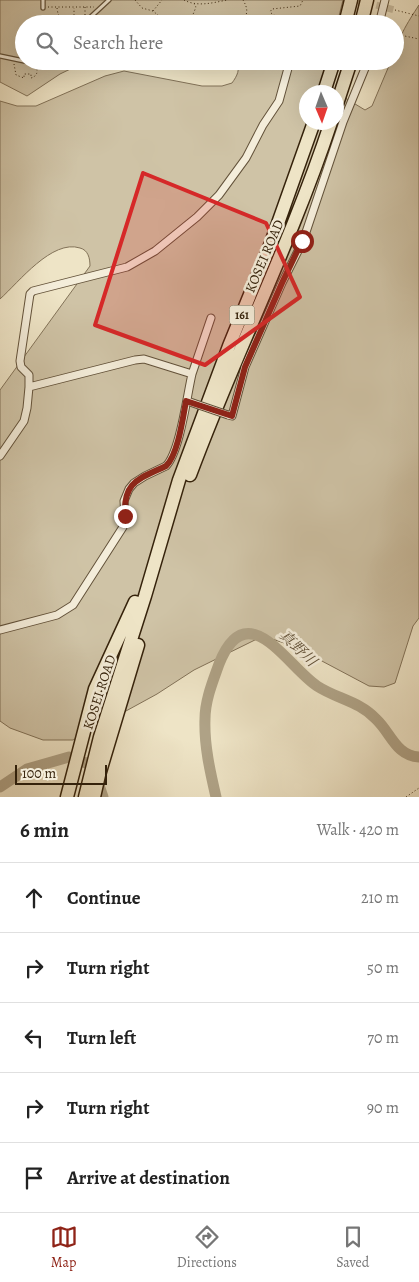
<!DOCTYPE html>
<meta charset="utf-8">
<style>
body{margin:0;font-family:Alegreya,"Noto Serif JP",serif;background:#f6f6f6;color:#222}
.compass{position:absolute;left:299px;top:85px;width:45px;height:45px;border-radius:50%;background:#fff;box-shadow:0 5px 20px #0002;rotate:178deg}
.scale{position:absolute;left:15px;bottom:12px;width:92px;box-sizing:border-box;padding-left:5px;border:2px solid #35220b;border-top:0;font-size:14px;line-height:18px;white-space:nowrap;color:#35220b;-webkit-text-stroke:4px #f4edda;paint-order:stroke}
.stop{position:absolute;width:15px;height:15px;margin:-11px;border:4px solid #8f2418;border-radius:50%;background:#fff}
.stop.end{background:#8f2418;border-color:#fff;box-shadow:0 1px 5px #0008}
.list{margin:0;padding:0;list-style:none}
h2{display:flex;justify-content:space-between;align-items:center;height:65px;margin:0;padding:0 20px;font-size:21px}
h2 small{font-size:16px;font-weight:400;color:#767676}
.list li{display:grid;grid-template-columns:32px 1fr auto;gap:15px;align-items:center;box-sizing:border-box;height:70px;padding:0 20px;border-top:1px solid #e0e0e0}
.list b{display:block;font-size:19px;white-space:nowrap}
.list em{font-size:16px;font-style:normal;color:#767676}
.icon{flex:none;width:28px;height:28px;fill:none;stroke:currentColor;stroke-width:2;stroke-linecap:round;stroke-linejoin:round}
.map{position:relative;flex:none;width:419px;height:797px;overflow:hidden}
.search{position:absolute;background:#fff;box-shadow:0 5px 20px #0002;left:15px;right:15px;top:15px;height:55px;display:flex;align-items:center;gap:12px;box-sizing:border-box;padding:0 18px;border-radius:28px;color:#767676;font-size:19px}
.sheet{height:415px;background:#fff}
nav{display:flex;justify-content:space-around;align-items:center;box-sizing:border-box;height:70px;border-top:1px solid #e0e0e0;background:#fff;font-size:14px;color:#767676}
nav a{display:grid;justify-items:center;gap:2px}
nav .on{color:#8f2418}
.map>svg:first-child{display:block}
</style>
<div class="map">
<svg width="419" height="797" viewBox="0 0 419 797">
<rect width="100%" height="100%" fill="#eee4c6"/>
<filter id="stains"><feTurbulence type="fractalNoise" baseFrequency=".004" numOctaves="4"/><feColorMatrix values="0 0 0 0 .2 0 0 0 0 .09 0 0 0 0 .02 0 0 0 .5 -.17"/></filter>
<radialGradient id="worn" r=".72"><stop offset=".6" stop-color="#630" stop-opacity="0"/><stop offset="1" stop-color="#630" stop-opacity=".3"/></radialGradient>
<path fill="#cfc3a6" stroke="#827258" d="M0,0H343L337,24H24V61H87L60,74L27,96L0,82Z
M419,5V618L413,626L395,683L384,687L369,686L320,660L305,654L293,646L263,636L194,670L157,694L73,740H43L10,728L0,721V390L90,266C90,258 88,250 80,248C52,239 19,282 0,299V101L17,106H36L105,76L124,71L202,86H222L232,83C237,76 241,69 236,61H334L332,86L336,92H306V122H336L337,93L365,110L372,106L391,61H395C395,41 408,22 419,5Z"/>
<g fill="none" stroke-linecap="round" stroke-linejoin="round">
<path stroke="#afa286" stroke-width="11" d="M0,787L27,769L69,757L92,765L103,797
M216,797C210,771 204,745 205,719C205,700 213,681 219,664C247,593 287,666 317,686C337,699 359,701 376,719C391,733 396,756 419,757"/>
<path stroke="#c9bda1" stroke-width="7" stroke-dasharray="7 3.5" stroke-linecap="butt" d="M356,0L395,10"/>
<defs>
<path id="service" d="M43,0V8
M83,24L109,0
M0,56L24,61
M28,61H35"/>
<path id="minor" d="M379,24L385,0
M192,374L211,318
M29,387V375L21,367L20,361L30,294L33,291L127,267L155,251L197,217L219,195L246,158L263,125L279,101L290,61
M228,415L232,416L245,367L282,283L303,241L343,122L368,61
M0,456L24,421L27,408L29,387L135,360L144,359L192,374C187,395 180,452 166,466L145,476L134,483L129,489L124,501L125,516L123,527L73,605L57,615L0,630"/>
<path id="motorway" d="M345,24L351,0
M361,24L367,0
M324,92L334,61
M336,107L351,61
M190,475C234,356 291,243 331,122
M67,797L95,689L135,602
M85,797L100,737L145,596L179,480L229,346L271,243L314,122
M94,797L99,775L138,645"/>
</defs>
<use href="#service" stroke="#63523a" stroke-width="5.5"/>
<use href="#minor" stroke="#63523a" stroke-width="9"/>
<use href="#motorway" stroke="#35220b" stroke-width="15"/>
<path stroke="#35220b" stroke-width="1" stroke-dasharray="1 2.5" stroke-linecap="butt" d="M135,0L142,8L153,11L159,16L179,20L192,18L203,21L225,16L240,20L245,18C248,11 247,7 243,0
M184,0C197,7 212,3 227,0
M48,7H94
M85,7V16
M57,8L58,14L68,24
M395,10L419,16
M153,11L162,0
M192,17L196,7L194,4
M69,24L74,18V8
M290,24C284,18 276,18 270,12L272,9L300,6L303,0
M395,34L419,39
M14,64L16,75L24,78V74H31V78L34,77L37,73V65
M406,797L419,788"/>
<use href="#service" stroke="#f4edda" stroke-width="3"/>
<use href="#minor" stroke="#f4edda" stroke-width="7"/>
<use href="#motorway" stroke="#eee4c6" stroke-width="12"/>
<defs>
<path id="minor-bridge" d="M190,402L228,415"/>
</defs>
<use href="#minor-bridge" stroke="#63523a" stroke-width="9" stroke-linecap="butt"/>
<use href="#minor-bridge" stroke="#f4edda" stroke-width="7"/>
</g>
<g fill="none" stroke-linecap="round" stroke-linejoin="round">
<path stroke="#8f2418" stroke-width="6" d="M125,516C123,481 139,479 166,466C178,455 183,417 186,401L232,416L245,367L282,283L302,241"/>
</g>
<path fill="#d62828" fill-opacity="0.2" stroke="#d62828" stroke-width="4" stroke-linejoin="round" d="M143,173L266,223L300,297L205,365L95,325Z"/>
<g text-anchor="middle" stroke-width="5" stroke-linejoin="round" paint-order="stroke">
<rect fill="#f4edda" stroke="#6e5f49" stroke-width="1" x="229.5" y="305.5" width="25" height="19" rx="4"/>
<g font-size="12" font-weight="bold" fill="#35220b">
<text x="242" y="319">161</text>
</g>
<g font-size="14" fill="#35220b" stroke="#f4edda">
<text transform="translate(264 256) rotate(-67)" y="5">KOSEI ROAD</text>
<text transform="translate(99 692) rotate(-72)" y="5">KOSEI ROAD</text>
</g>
<g font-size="15" font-style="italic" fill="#604f36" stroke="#f4edda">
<text transform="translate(298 648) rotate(44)" y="5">真野川</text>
</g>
</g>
<rect width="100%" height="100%" filter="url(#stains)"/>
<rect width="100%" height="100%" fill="url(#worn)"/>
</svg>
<svg class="compass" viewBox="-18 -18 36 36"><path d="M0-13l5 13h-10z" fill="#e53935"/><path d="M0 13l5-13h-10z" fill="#767676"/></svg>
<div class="scale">100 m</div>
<div class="stop" style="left:302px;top:241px"></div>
<div class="stop end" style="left:125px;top:516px"></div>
<div class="search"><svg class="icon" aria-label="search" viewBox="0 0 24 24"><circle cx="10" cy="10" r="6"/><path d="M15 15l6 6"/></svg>Search here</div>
</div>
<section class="sheet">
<h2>6 min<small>Walk · 420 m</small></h2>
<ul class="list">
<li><svg class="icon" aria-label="ahead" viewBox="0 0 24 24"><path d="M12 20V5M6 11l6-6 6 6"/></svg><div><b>Continue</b></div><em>210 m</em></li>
<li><svg class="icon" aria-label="right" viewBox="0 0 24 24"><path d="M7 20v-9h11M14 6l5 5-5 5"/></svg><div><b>Turn right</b></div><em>50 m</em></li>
<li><svg class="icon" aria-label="left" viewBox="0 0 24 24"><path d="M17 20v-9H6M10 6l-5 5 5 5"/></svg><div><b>Turn left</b></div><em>70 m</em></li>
<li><svg class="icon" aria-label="right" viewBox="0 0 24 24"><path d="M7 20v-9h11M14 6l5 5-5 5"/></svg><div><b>Turn right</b></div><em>90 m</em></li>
<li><svg class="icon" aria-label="arrive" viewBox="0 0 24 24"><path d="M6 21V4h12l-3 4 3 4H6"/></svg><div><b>Arrive at destination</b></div></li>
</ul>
</section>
<nav>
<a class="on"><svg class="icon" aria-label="map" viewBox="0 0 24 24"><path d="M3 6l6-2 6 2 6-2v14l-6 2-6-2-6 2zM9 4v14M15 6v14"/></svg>Map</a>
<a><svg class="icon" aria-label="directions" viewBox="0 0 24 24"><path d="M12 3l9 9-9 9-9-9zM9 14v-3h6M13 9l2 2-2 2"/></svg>Directions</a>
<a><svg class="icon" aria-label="saved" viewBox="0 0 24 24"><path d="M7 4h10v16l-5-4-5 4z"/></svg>Saved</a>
</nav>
